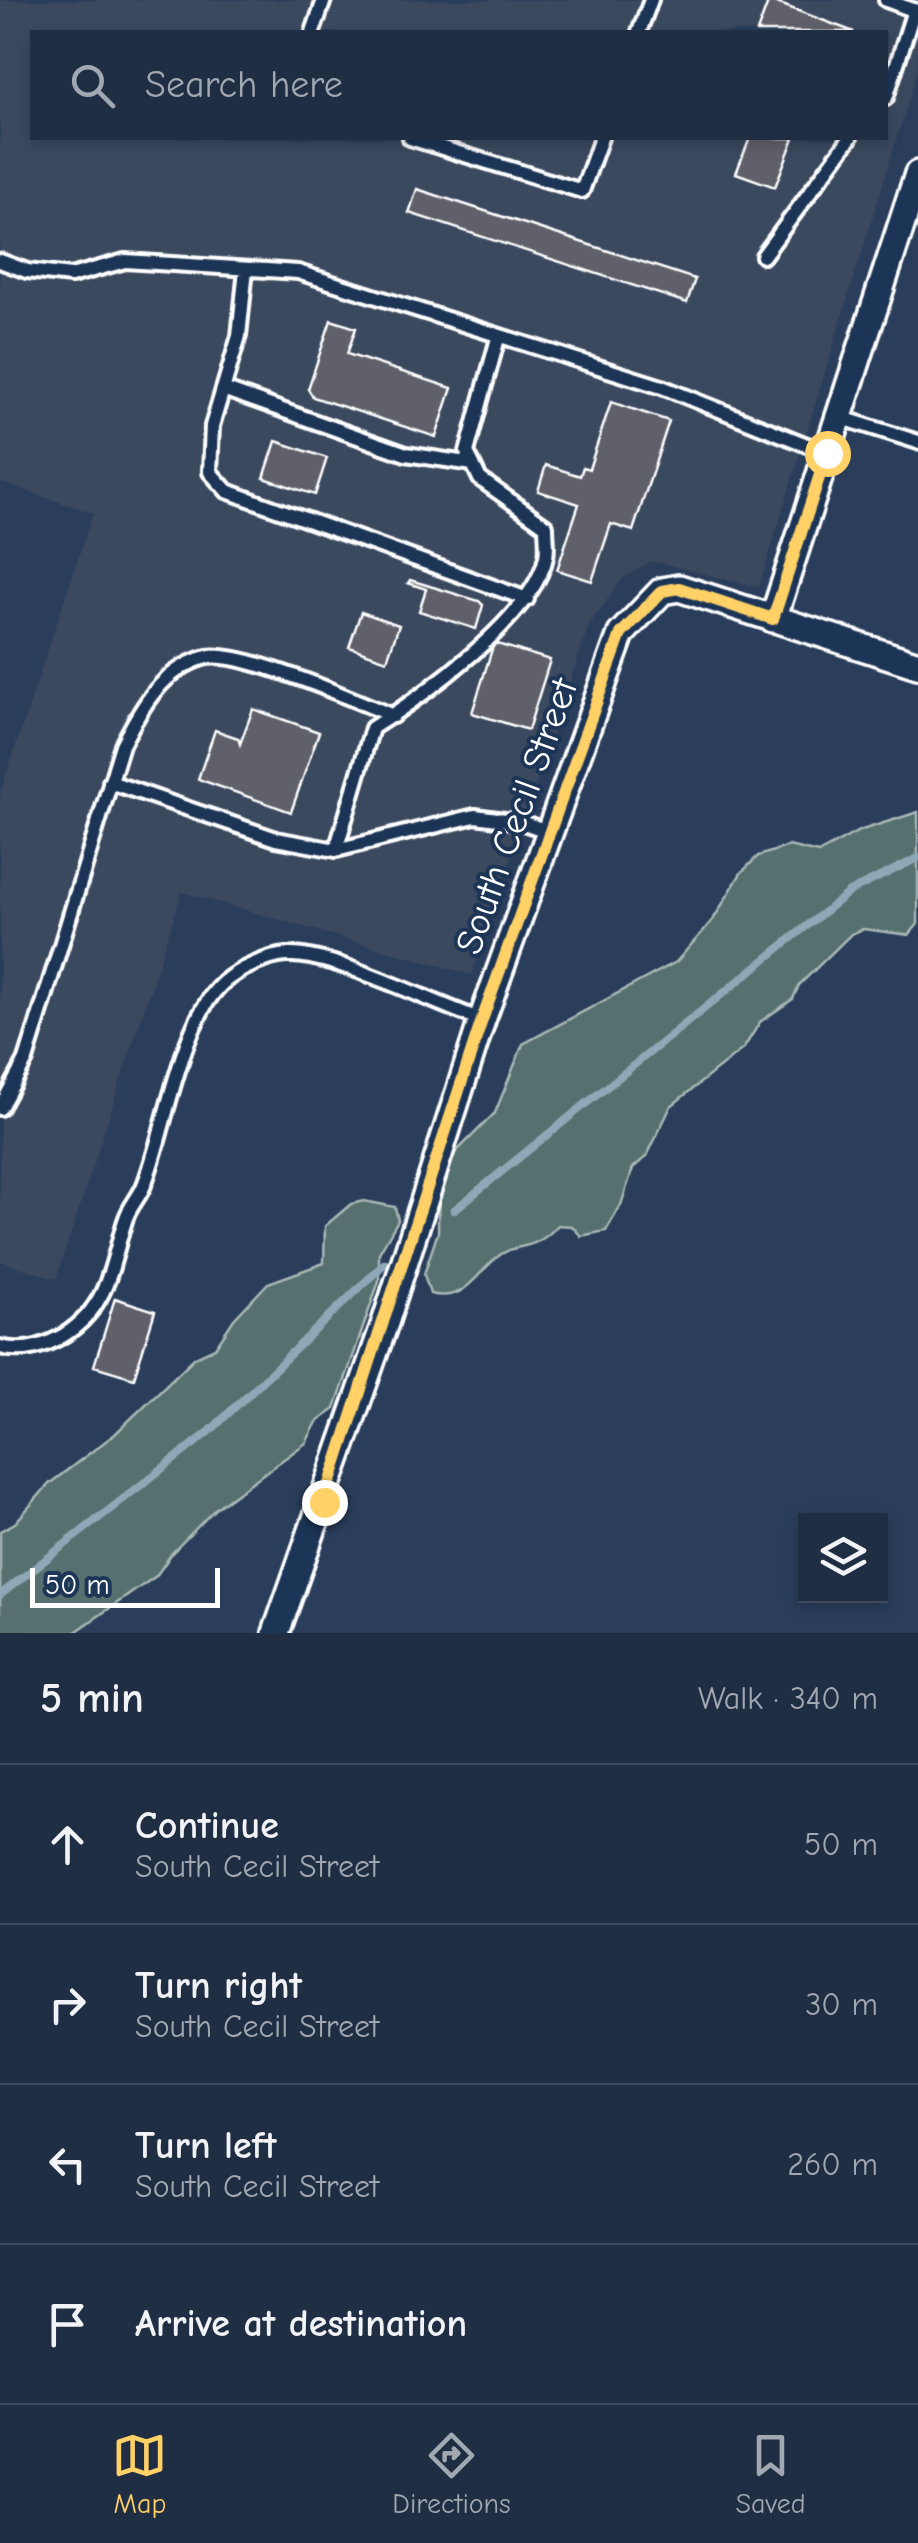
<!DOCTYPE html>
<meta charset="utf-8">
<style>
body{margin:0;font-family:"Comic Neue",sans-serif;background:#2d3a4f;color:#f1f3f6}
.controls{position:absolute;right:30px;bottom:30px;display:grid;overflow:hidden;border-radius:0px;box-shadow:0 5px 15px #0003}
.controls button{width:90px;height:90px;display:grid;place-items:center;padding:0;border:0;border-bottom:2px solid #3d4a5d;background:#202e44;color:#f1f3f6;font:50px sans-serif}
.scale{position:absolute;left:30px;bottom:25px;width:190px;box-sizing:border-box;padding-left:10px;border:5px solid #fff;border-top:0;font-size:28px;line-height:35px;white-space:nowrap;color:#fff;-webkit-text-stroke:8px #1d3557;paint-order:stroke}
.stop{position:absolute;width:30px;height:30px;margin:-22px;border:8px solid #ffd166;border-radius:50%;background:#fff}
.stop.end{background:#ffd166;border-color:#fff;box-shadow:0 2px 10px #0008}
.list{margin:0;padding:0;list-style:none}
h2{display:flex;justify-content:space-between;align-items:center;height:130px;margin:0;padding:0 40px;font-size:42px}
h2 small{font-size:32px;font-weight:400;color:#a2a8b2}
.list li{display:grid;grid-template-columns:65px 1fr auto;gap:30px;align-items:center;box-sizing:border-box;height:160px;padding:0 40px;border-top:2px solid #3d4a5d}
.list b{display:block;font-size:38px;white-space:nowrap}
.list p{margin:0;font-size:32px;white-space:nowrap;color:#a2a8b2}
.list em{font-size:32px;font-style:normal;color:#a2a8b2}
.icon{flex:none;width:55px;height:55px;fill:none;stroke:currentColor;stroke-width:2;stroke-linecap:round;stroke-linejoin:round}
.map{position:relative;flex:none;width:918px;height:1633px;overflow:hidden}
.search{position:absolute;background:#202e44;box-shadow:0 5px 15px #0003;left:30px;right:30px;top:30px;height:110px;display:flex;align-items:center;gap:25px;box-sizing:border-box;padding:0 35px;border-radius:0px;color:#a2a8b2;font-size:38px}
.sheet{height:770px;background:#202e44}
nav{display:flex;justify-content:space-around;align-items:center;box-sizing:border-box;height:140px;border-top:2px solid #3d4a5d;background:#202e44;font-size:28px;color:#a2a8b2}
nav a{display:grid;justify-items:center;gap:5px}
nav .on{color:#ffd166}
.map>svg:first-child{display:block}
</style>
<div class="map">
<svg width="918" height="1633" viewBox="0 0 918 1633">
<rect width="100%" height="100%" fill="#2a3e5b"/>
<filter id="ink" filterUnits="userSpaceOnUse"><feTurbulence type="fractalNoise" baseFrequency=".01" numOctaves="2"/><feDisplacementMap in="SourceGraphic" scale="20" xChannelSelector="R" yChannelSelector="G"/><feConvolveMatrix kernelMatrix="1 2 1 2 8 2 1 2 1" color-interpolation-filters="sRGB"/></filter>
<g filter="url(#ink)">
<path fill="#3a485f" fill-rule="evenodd" d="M0,0H918V69L759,587L651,561L623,578L589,625L472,975L182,892L56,1279L0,1261V794L93,513L0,482ZM32,32H886V138H32Z"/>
<path fill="#54706e" stroke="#aab8b6" stroke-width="2.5" d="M918,812V924L909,935L863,929L851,934L799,985L793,999L760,1022L744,1048L671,1106L647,1156L633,1168L621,1205L606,1231L581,1236L572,1226L558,1225C533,1254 515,1241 496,1258C473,1278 464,1302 430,1294L424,1274L438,1232L439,1178L450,1158L495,1113L523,1044L676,962L713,920L741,873L758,856L789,846L818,853L859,831Z
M364,1201L395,1207L398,1220L379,1253V1281L335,1409L317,1422L306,1443L216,1508L172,1553L156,1576L74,1633H0V1531L15,1523L49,1484L115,1434L195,1357L215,1348L234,1319L268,1283L324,1263L325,1226L351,1204Z"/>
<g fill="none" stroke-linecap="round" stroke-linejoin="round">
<path stroke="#8ea8b7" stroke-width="8" d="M454,1210L849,892L918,858
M0,1595L208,1433L385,1263"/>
</g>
<path fill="#5f6069" stroke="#fff" stroke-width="2.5" d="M769,0L854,32H757Z
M750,138H794L775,187L736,173Z
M417,189L695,279L687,303L409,213Z
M331,320L356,328L347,354L452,388L436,437L313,397L308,389Z
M611,402L669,421L633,531L611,524L592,581L557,570L579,504L538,491L546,465L580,476L583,467L589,469Z
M276,441L327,458L315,495L264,478Z
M410,580L479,601L483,605L476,629L419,611L426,589L408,583Z
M361,612L399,625L387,660L349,647Z
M494,643L550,660L528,730L472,713Z
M253,709L319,732L291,812L198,779L215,730L238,738L240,744Z
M115,1298L155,1311L134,1378L94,1366Z"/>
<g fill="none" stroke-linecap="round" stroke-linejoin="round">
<defs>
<path id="lane" d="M886,0L918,12
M313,32L324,0
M639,32L651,0
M886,98L914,10
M410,138L582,191L601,138
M763,256L850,138
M0,261L27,271L71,276L125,261L298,272L662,387L827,453
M246,269L239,336L212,426L210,472L227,491L527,599
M223,389L406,454L473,464
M839,417L918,442
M110,782L276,839L336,850L475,816L521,822L550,832
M336,850L372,728C422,697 534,616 546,557C548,548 546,536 546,526L480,479L467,452L498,338
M0,1108L26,1060L122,745C141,708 161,671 203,658C236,647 357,701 393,716
M0,1347C38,1357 81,1332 100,1297C113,1274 117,1243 126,1218C130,1206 140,1196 144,1185C165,1133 181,1017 225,981C239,969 269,956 287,955C332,952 434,1004 482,1020"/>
<path id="street" d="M773,619L918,174
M276,1633L386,1320L482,1020L621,634L662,591L679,588L918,665"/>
</defs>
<use href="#lane" stroke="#fff" stroke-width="20"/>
<use href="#street" stroke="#fff" stroke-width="32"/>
<use href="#lane" stroke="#1d3557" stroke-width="12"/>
<use href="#street" stroke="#1d3557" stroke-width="25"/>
</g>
</g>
<g fill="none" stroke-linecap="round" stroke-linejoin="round" filter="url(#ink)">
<path stroke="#ffd166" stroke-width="12" d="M324,1502L482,1020L621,634L662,591L679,588L773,619L827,453"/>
</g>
<g text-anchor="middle" stroke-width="8" stroke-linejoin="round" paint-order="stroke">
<g font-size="38" fill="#fff" stroke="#1d3557">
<text transform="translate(516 816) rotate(-70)" y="13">South Cecil Street</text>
</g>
</g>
</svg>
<div class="controls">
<button><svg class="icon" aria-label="layers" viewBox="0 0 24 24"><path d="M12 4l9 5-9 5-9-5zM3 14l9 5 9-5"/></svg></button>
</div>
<div class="scale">50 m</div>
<div class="stop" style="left:827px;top:453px"></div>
<div class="stop end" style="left:324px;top:1502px"></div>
<div class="search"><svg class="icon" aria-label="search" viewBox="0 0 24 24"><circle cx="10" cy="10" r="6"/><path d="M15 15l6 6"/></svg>Search here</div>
</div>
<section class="sheet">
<h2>5 min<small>Walk · 340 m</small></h2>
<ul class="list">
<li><svg class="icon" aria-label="ahead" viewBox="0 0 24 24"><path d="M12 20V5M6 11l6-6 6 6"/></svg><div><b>Continue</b><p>South Cecil Street</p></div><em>50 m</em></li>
<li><svg class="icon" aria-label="right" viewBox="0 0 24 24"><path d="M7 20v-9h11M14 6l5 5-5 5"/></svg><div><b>Turn right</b><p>South Cecil Street</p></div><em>30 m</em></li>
<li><svg class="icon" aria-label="left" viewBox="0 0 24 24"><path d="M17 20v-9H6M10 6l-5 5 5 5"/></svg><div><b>Turn left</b><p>South Cecil Street</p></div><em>260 m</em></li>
<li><svg class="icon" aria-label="arrive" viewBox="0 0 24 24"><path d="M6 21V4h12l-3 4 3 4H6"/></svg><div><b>Arrive at destination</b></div></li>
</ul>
</section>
<nav>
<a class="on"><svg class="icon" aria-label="map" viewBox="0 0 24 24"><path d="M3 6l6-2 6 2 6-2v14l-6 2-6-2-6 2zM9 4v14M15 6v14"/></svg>Map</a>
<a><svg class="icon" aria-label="directions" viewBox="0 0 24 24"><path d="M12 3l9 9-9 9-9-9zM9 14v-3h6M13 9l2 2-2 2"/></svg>Directions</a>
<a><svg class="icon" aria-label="saved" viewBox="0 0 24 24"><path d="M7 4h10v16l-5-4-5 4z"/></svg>Saved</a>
</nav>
